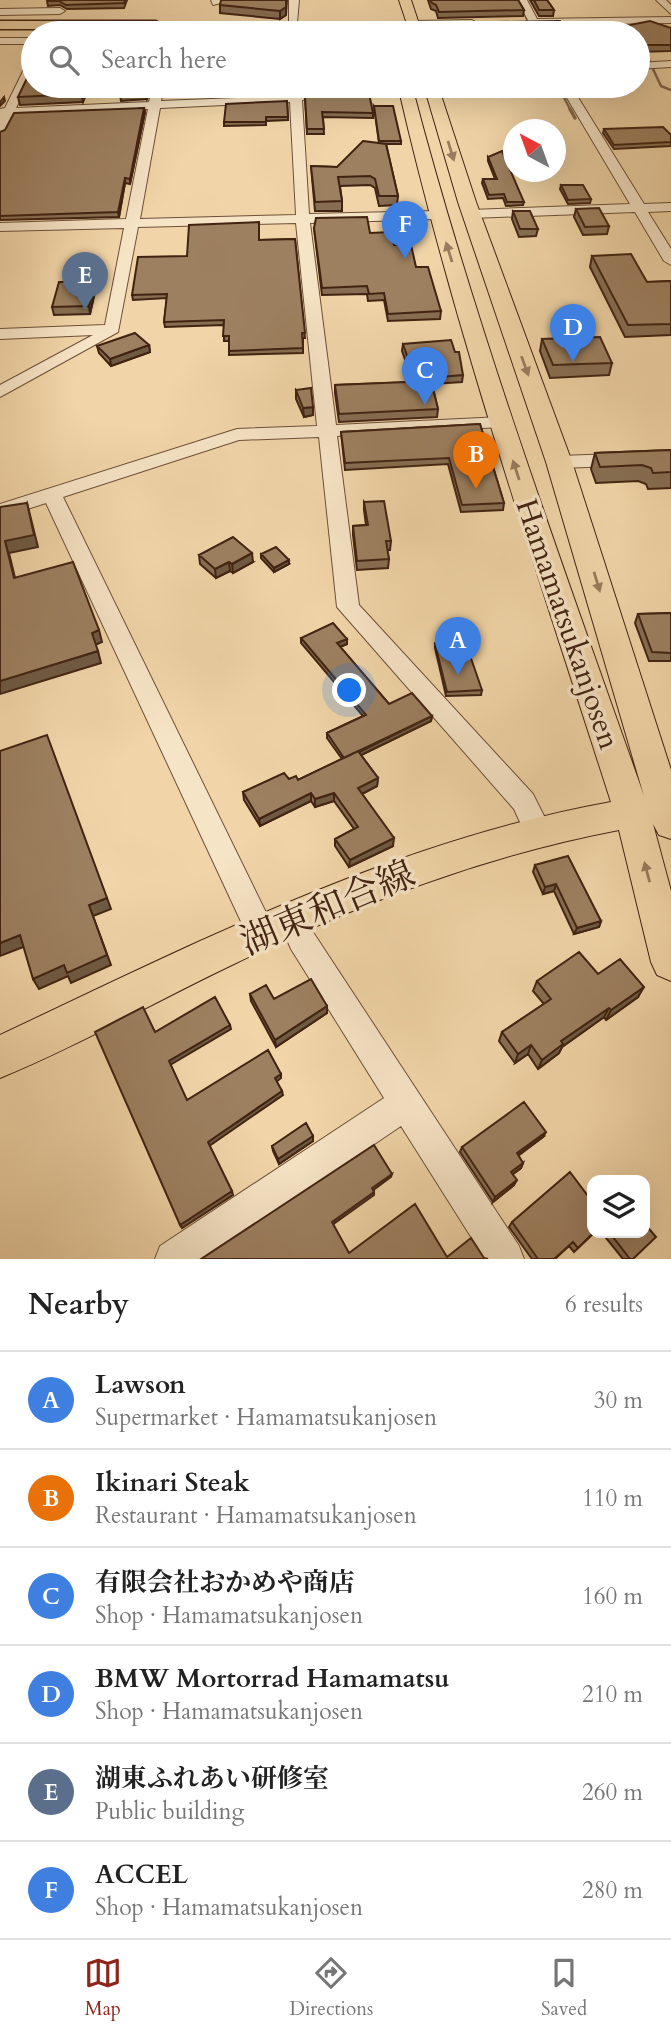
<!DOCTYPE html>
<meta charset="utf-8">
<style>
body{margin:0;font-family:Cardo,"Noto Serif JP",serif;background:#f2f2f2;color:#222}
.controls{position:absolute;right:21px;bottom:21px;display:grid;overflow:hidden;border-radius:14px;box-shadow:0 7px 28px #0002}
.controls button{width:63px;height:63px;display:grid;place-items:center;padding:0;border:0;border-bottom:2px solid #e0e0e0;background:#fff;color:#222;font:35px sans-serif}
.compass{position:absolute;left:503px;top:119px;width:63px;height:63px;border-radius:50%;background:#fff;box-shadow:0 7px 28px #0002;rotate:319deg}
.you{position:absolute;left:350px;top:691px;width:24px;height:24px;margin:-18px;border:5px solid #fff;border-radius:50%;background:#1a73e8;box-shadow:0 0 0 10px #1a73e833}
.badge{display:grid;place-items:center;width:46px;height:46px;border-radius:50%;background:#8f2418;color:#fff;font-size:23px;font-weight:700}
.pin{position:absolute;translate:-50% -58px;filter:drop-shadow(0 2px 4px #0008)}
.pin::after{content:'';position:absolute;top:37px;width:24px;height:21px;background:inherit;clip-path:polygon(0 0,100% 0,50% 100%)}
.list{margin:0;padding:0;list-style:none}
h2{display:flex;justify-content:space-between;align-items:center;height:91px;margin:0;padding:0 28px;font-size:30px}
h2 small{font-size:23px;font-weight:400;color:#767676}
.list li{display:grid;grid-template-columns:46px 1fr auto;gap:21px;align-items:center;box-sizing:border-box;height:98px;padding:0 28px;border-top:2px solid #e0e0e0}
.list b{display:block;font-size:26px;white-space:nowrap}
.list p{margin:0;font-size:23px;white-space:nowrap;color:#767676}
.list em{font-size:23px;font-style:normal;color:#767676}
.icon{flex:none;width:38px;height:38px;fill:none;stroke:currentColor;stroke-width:2;stroke-linecap:round;stroke-linejoin:round}
.map{position:relative;flex:none;width:671px;height:1259px;overflow:hidden}
.search{position:absolute;background:#fff;box-shadow:0 7px 28px #0002;left:21px;right:21px;top:21px;height:77px;display:flex;align-items:center;gap:18px;box-sizing:border-box;padding:0 24px;border-radius:38px;color:#767676;font-size:26px}
.sheet{height:679px;background:#fff}
nav{display:flex;justify-content:space-around;align-items:center;box-sizing:border-box;height:98px;border-top:2px solid #e0e0e0;background:#fff;font-size:19px;color:#767676}
nav a{display:grid;justify-items:center;gap:4px}
nav .on{color:#8f2418}
.map>svg:first-child{display:block}
</style>
<div class="map">
<svg width="671" height="1259" viewBox="0 0 671 1259">
<rect width="100%" height="100%" fill="#f1d5a8"/>
<filter id="stains"><feTurbulence type="fractalNoise" baseFrequency=".00286" numOctaves="4"/><feColorMatrix values="0 0 0 0 .2 0 0 0 0 .09 0 0 0 0 .02 0 0 0 .5 -.17"/></filter>
<radialGradient id="worn" r=".72"><stop offset=".6" stop-color="#630" stop-opacity="0"/><stop offset="1" stop-color="#630" stop-opacity=".3"/></radialGradient>
<g fill="none" stroke-linecap="round" stroke-linejoin="round">
<path stroke="#87694d" stroke-width="2.5" d="M522,8L527,19
M638,45L651,63
M652,67L661,86L671,90
M558,86L571,111"/>
<path stroke="#87694d" stroke-width="3.5" d="M570,109L575,118"/>
<path stroke="#ceb18a" stroke-width="15" stroke-dasharray="15 8" stroke-linecap="butt" d="M155,31H168"/>
<defs>
<path id="minor" d="M211,0H221V3L213,5Z
M289,0H299L297,23L289,21Z
M517,0H527L537,19L671,17V23L531,25L526,22L528,20Z
M656,0H666L671,5V14Z
M0,9L60,8L65,11L60,14L0,15Z
M413,21L472,20L477,23L472,26H410Z
M0,38H33V44H0Z
M33,58V72L16,108L149,102L153,86H164L161,101L286,96L290,95V86H300L301,94L362,86H391L302,100L309,214L438,211L445,215L438,219L310,223L336,425L502,417L511,422L502,427L337,436L359,605L533,794L552,832L548,840L538,844L528,840L514,809L337,607L319,437L239,440L63,497L276,933L271,943L261,947L251,943L46,503L0,518V504L237,429L317,426L296,223L138,227L118,332L0,397V385L93,335L0,339V329L105,325L124,228L0,231V223L126,219L148,109L13,115L4,133L0,134V109L5,108L28,61ZM290,102L296,215L140,219L160,108Z
M671,61V67L638,69V63Z
M560,86H571L644,204L671,203V211L648,212L671,249V265L664,261L635,212L471,218L464,214L471,210L630,204Z
M671,452V464L559,468L549,462L559,456Z
M292,905L302,909L311,929L519,1246L524,1259H485L401,1126L205,1259H155L160,1246L384,1098L291,949L278,919L282,909Z"/>
<path id="major" d="M399,0H411L422,33H410Z
M398,86H412C475,327 561,561 644,796L546,462L458,202L424,86H438L476,202L572,462L671,770V839L659,835L653,824L671,891V981L657,975L651,962L619,830C483,856 358,904 234,964C156,1001 80,1045 0,1078V1035C198,942 394,841 611,802C535,565 454,329 398,86Z"/>
<path id="highway" d="M0,21H156L163,25L156,29H0Z
M414,23L419,24V30L294,33L161,31L168,27Z"/>
</defs>
<use href="#minor" stroke="#6d5038" stroke-width="2"/>
<use href="#major" stroke="#412312" stroke-width="2"/>
<use href="#highway" stroke="#412312" stroke-width="3"/>
<use href="#minor" fill="#f6e4c6" fill-rule="evenodd"/>
<use href="#major" fill="#f1d5a8" fill-rule="evenodd"/>
<use href="#highway" fill="#f1d5a8" fill-rule="evenodd"/>
</g>
<path fill="#876e53" stroke="#412312" stroke-width="2" d="M49,0H127L124,8L67,9L60,5L48,6L47,1Z
M287,0L286,15L280,19L220,13V5Z
M428,0H518L524,10L523,16L438,18L436,11L431,9Z
M530,0H547L554,10L553,16H539Z
M442,23L671,28V51L638,52V33H443L442,29Z
M33,86H89L83,102L20,105L18,97Z
M123,86H152L147,99L121,101L120,95Z
M165,86H175L172,97H164Z
M287,86V93L224,95V92Z
M572,86H616L615,90L578,92Z
M305,97L373,113V118L323,117L324,134H307Z
M287,101L288,120L266,121V125L224,126V122Z
M374,106L401,141V144H386L398,196L397,205L379,206L375,188L370,185L340,186L342,201V211H315L311,166L337,167L379,143Z
M144,108L145,112L130,184L125,183L119,217L0,220V132Z
M604,129L671,135V146L614,149L603,133Z
M488,157L524,202L523,205L506,206L503,198L488,199L482,183L483,179H495L488,161Z
M561,185L591,199L590,203L568,204L560,189Z
M576,209L609,226L607,234L583,235L574,217Z
M513,211L538,229L536,236L519,237L512,219Z
M314,228L370,233L394,245L416,267L441,311L440,319L388,321L384,300L368,301L367,294L322,295Z
M295,239L305,338H303V353L229,355V341H224V325L165,327L164,322L167,298L133,300L132,295L187,256L259,240Z
M592,256L647,282L671,281V335L625,337L590,267Z
M98,278L90,314L54,315L52,307L69,282Z
M542,339L612,363L609,375L550,378L540,351Z
M403,344L463,375L462,382L432,384L438,409L437,417L339,422L335,393V385L413,382L402,351Z
M149,345L150,352L111,366L99,353L97,346Z
M296,390L313,407V415L304,417L296,399Z
M480,424L504,503L503,510L461,512L448,464L345,470L341,432Z
M671,450V488L648,489L646,484L638,481L596,483L591,469L595,453Z
M364,502L391,541L390,550H387L389,559L388,568L357,570L353,535V526L366,525L364,510Z
M261,554L289,564L274,572L261,558Z
M199,555L253,562L233,573L230,571L216,578L200,564Z
M671,613V661H649L635,623L638,614Z
M301,638L347,639V644L340,647L389,704L432,716L431,721L361,755L378,778L377,786L362,794L393,846L349,867L335,846V839L354,829L334,801L315,807L311,801L260,826L244,800L243,792L289,779L298,780L342,759L327,738V733L363,716L301,643Z
M435,644L482,690L481,695L446,696L435,648Z
M535,865L601,921L599,927L574,934L554,891L543,894L533,872Z
M598,974L638,997L606,1020L604,1017L562,1047L559,1053L538,1069L528,1054L515,1063L499,1041L502,1032L544,1004L533,991L537,981Z
M250,994L274,999L327,1006V1013L276,1047L251,1001Z
M313,1136V1141L279,1164L273,1151L272,1146Z
M543,1137L518,1156L523,1163L521,1168L513,1174L514,1185L493,1202L460,1152L462,1147Z
M512,1222L592,1233H594L574,1252L569,1246L555,1259H532L509,1227Z
M602,1233H645L633,1259H623Z"/>
<path fill="#6e5a43" stroke="#412312" stroke-width="2" d="M286,0V15L280,19V11Z
M85,86H89L83,102L81,94Z
M149,86H152L147,99L146,94Z
M303,86H347L303,91Z
M4,97L5,101L0,106V102Z
M144,108L145,112L130,184V179Z
M125,178V183L119,217L118,212Z
M97,270L98,278L90,314L89,306Z
M149,345L150,352L111,366L110,359Z
M313,407V415L304,417L303,408Z
M27,503L38,547L9,553L18,590L5,541Z
M252,553L253,562L233,573L232,564Z
M289,560V564L274,572V568Z
M229,562L230,571L216,578L215,569Z
M99,630L102,642L95,645L92,633Z
M347,639V644L337,648V643Z
M98,651L101,663L0,694V681Z
M432,716L431,721L345,763V759Z
M378,778L377,786L358,796V788Z
M311,793V801L260,826L259,819Z
M334,793V801L315,807V799Z
M394,838L393,846L349,867L350,860Z
M556,884L554,891L543,894L545,887Z
M107,898L111,909L93,916L111,965L71,983L68,976L39,989L33,979L89,905Z
M601,921L599,927L574,934L577,928Z
M20,935L26,946L0,956V943Z
M644,987L638,997L606,1020L611,1010Z
M327,1006V1013L276,1047L275,1040Z
M609,1008L604,1017L562,1047L559,1053L538,1069L542,1060L561,1041Z
M230,1025L231,1029L170,1065L169,1061Z
M531,1045L528,1054L515,1063L518,1054Z
M281,1074V1078L276,1082L275,1078Z
M282,1091L283,1095L209,1146L208,1142Z
M546,1132L543,1137L514,1158L517,1153Z
M313,1136V1141L279,1164L278,1159Z
M523,1163L521,1168L509,1177L511,1172Z
M392,1174L391,1177L372,1191V1188Z
M517,1180L514,1185L493,1202L495,1197Z
M232,1191L233,1195L182,1228L180,1225Z
M374,1192V1195L332,1225V1222Z"/>
<path fill="#9d8060" stroke="#412312" stroke-width="2" d="M49,0H125L124,3L66,5L59,1H47Z
M221,0H286V7L280,11L220,5Z
M430,0H518L524,10L439,12L436,5L432,3Z
M534,0H547L554,10H539Z
M560,21L563,26L630,25L650,21L671,28V45H638V33H445L442,23Z
M29,74H33V86H85L81,94L18,97Z
M123,86H149L146,94L120,95Z
M165,86H173L172,92H164Z
M225,86H287V90L224,92Z
M368,88L373,113L322,112L324,129H307L305,97Z
M287,101L288,117H266V122H224L226,104Z
M374,106H393L401,141H379Z
M144,108L130,179L125,178L118,212L0,216V132L5,130L14,113Z
M663,127L671,135V142L614,145L604,129Z
M363,141L386,144L398,196H379L375,179L370,176L338,177L342,201L315,202L311,166L337,167Z
M502,151L524,202H507L504,194L489,195L483,179H497L488,157Z
M561,185H583L591,199L568,200Z
M599,208L609,226L585,227L576,209Z
M513,211H530L538,229H520Z
M367,217L370,233L391,232L394,245H411L416,267H428L441,311L388,314L384,293L369,294L367,286L322,288L314,228L316,218Z
M259,222V240L295,239L305,333H302L303,348L229,351V336H223L224,320L164,322L167,294L132,295L138,257L187,256L189,225Z
M631,254L647,282L671,281V324L628,325L592,256Z
M72,270H97L89,306L52,307L59,282H69Z
M135,333L149,345L110,359L97,346Z
M600,337L612,363L553,365L542,339Z
M451,340L455,352H459L463,375L415,379L403,344Z
M431,381L438,409L339,414L335,385Z
M311,388L313,407L303,408L296,390Z
M480,424L504,503L462,505L449,458L345,463L341,432Z
M671,450V472L653,473L651,468L642,465L600,467L595,453Z
M384,501L391,541H386L389,559L357,561L353,526L368,525L364,502Z
M27,503L34,535L5,541L14,578L73,562L99,630L92,633L98,651L0,681V507Z
M233,537L252,553L232,564L229,562L215,569L199,555Z
M276,547L289,560L274,568L261,554Z
M671,613V653L652,652L638,614Z
M333,623L347,639L337,643L389,704L412,693L432,716L344,758L327,733L366,715L301,638Z
M465,641L482,690L447,692L435,644Z
M47,735L107,898L89,905L107,955L67,973L64,965L33,979L20,935L0,943V751Z
M358,751L378,778L358,788L394,838L350,860L335,839L358,827L334,793L315,799L311,793L259,819L243,792L284,773L289,779L296,776L298,780Z
M568,856L601,921L577,928L556,884L545,887L535,865Z
M579,952L598,974L620,959L644,987L611,1010L609,1008L561,1041L563,1044L542,1060L531,1045L518,1054L502,1032L551,999L537,981Z
M311,979L327,1006L275,1040L250,994L266,985L274,999Z
M215,997L230,1025L169,1061L187,1100L268,1050L281,1074L275,1078L282,1091L208,1142L232,1191L180,1225L95,1032L143,1007L155,1032Z
M524,1102L546,1132L517,1153L523,1163L511,1172L517,1180L495,1197L462,1147Z
M306,1123L313,1136L278,1159L272,1146Z
M374,1145L392,1174L372,1188L374,1192L332,1222L349,1253L415,1204L447,1257L471,1238L484,1258L488,1259H201Z
M570,1172L588,1196L592,1193V1233H593L578,1248L573,1242L554,1259H538L512,1222Z
M645,1224L656,1237L633,1259H630L610,1233H645Z"/>
<defs><path id="oneway-solid" d="M-6-.8H1V-3.2L6.5 0L1 3.2V.8H-6Z" transform="scale(1.75)"/></defs>
<g fill="#997c5d">
<use href="#oneway-solid" transform="translate(451 151) rotate(73)"/>
<use href="#oneway-solid" transform="translate(449 252) rotate(-107)"/>
<use href="#oneway-solid" transform="translate(525 366) rotate(70)"/>
<use href="#oneway-solid" transform="translate(516 470) rotate(-108)"/>
<use href="#oneway-solid" transform="translate(597 582) rotate(73)"/>
<use href="#oneway-solid" transform="translate(647 872) rotate(-105)"/>
</g>
<g text-anchor="middle" stroke-width="7" stroke-linejoin="round" paint-order="stroke">
<g font-size="30" fill="#412312" stroke="#f6e4c6">
<text transform="translate(568 624) rotate(71)" y="10">Hamamatsukanjosen</text>
</g>
<g font-size="37" fill="#412312" stroke="#f6e4c6">
<text transform="translate(327 907) rotate(-23)" y="13">湖東和合線</text>
</g>
</g>
<rect width="100%" height="100%" filter="url(#stains)"/>
<rect width="100%" height="100%" fill="url(#worn)"/>
</svg>
<div class="controls">
<button><svg class="icon" aria-label="layers" viewBox="0 0 24 24"><path d="M12 4l9 5-9 5-9-5zM3 14l9 5 9-5"/></svg></button>
</div>
<svg class="compass" viewBox="-18 -18 36 36"><path d="M0-13l5 13h-10z" fill="#e53935"/><path d="M0 13l5-13h-10z" fill="#767676"/></svg>
<div class="you"></div>
<div class="pin badge" style="left:458px;top:675px;background:#3f7fe0">A</div>
<div class="pin badge" style="left:476px;top:489px;background:#e8710a">B</div>
<div class="pin badge" style="left:425px;top:405px;background:#3f7fe0">C</div>
<div class="pin badge" style="left:573px;top:362px;background:#3f7fe0">D</div>
<div class="pin badge" style="left:85px;top:310px;background:#5c6f8a">E</div>
<div class="pin badge" style="left:405px;top:259px;background:#3f7fe0">F</div>
<div class="search"><svg class="icon" aria-label="search" viewBox="0 0 24 24"><circle cx="10" cy="10" r="6"/><path d="M15 15l6 6"/></svg>Search here</div>
</div>
<section class="sheet">
<h2>Nearby<small>6 results</small></h2>
<ul class="list">
<li><span class="badge" style="background:#3f7fe0">A</span><div><b>Lawson</b><p>Supermarket · Hamamatsukanjosen</p></div><em>30 m</em></li>
<li><span class="badge" style="background:#e8710a">B</span><div><b>Ikinari Steak</b><p>Restaurant · Hamamatsukanjosen</p></div><em>110 m</em></li>
<li><span class="badge" style="background:#3f7fe0">C</span><div><b>有限会社おかめや商店</b><p>Shop · Hamamatsukanjosen</p></div><em>160 m</em></li>
<li><span class="badge" style="background:#3f7fe0">D</span><div><b>BMW Mortorrad Hamamatsu</b><p>Shop · Hamamatsukanjosen</p></div><em>210 m</em></li>
<li><span class="badge" style="background:#5c6f8a">E</span><div><b>湖東ふれあい研修室</b><p>Public building</p></div><em>260 m</em></li>
<li><span class="badge" style="background:#3f7fe0">F</span><div><b>ACCEL</b><p>Shop · Hamamatsukanjosen</p></div><em>280 m</em></li>
</ul>
</section>
<nav>
<a class="on"><svg class="icon" aria-label="map" viewBox="0 0 24 24"><path d="M3 6l6-2 6 2 6-2v14l-6 2-6-2-6 2zM9 4v14M15 6v14"/></svg>Map</a>
<a><svg class="icon" aria-label="directions" viewBox="0 0 24 24"><path d="M12 3l9 9-9 9-9-9zM9 14v-3h6M13 9l2 2-2 2"/></svg>Directions</a>
<a><svg class="icon" aria-label="saved" viewBox="0 0 24 24"><path d="M7 4h10v16l-5-4-5 4z"/></svg>Saved</a>
</nav>
